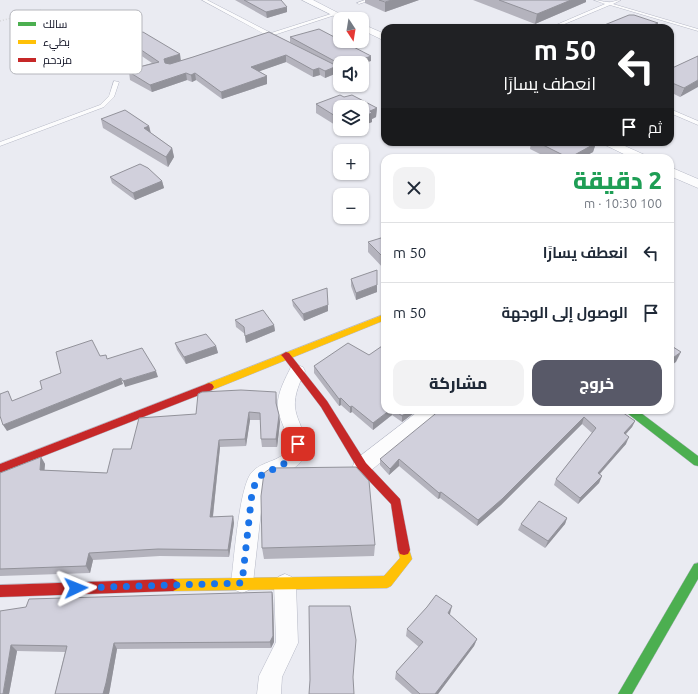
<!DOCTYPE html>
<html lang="ar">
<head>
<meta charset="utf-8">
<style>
	:root { --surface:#fff; --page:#f2f2f3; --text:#1f2937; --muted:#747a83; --line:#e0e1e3; --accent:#585968 }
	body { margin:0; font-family:Ubuntu,Cairo,sans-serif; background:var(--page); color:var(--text); direction:rtl; height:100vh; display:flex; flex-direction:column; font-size:15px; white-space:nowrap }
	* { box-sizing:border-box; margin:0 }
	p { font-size:13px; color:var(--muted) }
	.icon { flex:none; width:22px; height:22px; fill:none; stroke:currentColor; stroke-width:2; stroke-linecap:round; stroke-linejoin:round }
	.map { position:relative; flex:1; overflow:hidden; direction:ltr }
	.sheet { position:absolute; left:381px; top:154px; width:293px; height:260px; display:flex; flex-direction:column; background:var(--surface); border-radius:12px; box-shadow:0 1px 3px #0004; direction:rtl }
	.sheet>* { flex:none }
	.banner { position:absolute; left:381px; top:24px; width:293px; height:122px; border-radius:12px; box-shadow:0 1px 3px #0004; direction:rtl; background:#202124; color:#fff; overflow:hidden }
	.needle { width:26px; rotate:168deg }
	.tools { position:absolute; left:333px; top:12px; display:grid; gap:8px }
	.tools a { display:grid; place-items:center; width:36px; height:36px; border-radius:8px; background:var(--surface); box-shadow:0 1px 3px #0004; font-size:20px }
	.pin { position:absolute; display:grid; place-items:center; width:34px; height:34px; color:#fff; margin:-17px; border-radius:8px; box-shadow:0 2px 6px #0006 }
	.me { position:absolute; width:44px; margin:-22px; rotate:88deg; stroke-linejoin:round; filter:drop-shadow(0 0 3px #0008) }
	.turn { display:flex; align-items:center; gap:14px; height:84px; padding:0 12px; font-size:18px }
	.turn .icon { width:52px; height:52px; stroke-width:2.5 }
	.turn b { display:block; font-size:28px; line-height:34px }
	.then { display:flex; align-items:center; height:38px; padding:0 12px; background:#0003; gap:8px; font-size:15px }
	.round { display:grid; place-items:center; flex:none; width:42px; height:42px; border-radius:12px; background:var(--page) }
	.headline { display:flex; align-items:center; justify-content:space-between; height:68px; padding:0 12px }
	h1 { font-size:24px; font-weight:800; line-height:30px; color:#1e9e55 }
	.primary-button { display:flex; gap:8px; margin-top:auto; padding:8px 12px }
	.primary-button a { flex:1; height:46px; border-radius:12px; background:var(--accent); color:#fff; font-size:16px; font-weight:800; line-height:46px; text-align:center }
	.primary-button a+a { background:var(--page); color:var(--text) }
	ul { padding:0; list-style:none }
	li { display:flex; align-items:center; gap:12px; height:60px; padding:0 12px; border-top:1px solid var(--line) }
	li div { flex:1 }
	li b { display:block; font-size:15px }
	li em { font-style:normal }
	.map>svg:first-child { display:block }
</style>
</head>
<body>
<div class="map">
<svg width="698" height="694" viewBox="0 0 698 694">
	<rect width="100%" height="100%" fill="#eaebf2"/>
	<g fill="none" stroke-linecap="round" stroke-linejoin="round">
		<defs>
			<g id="lane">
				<path d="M202,0H207L271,33L334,13L338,14L274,35L276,37V38L270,37L264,38L262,37L266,35Z"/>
				<path d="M365,0H371L359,4L357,3Z"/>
				<path d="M594,0C599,0 603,2 608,2C612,3 616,0 621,0L613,4L698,29V31L610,5L555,28H549L605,4Z"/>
				<path d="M114,81L119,82L114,97L104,107L0,146V142L100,105L109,96Z"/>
				<path d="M670,109L698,121V125L670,113Z"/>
			</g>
			<g id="street">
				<path d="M302,0H313L350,19H340Z"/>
				<path d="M362,24L385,34V41L362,30Z"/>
				<path d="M601,142H616L645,155L647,158H632L603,144Z"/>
				<path d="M670,167L698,179V188L670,176Z"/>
				<path d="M297,365L303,367L305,371C300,382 294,394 295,407C297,426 314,441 302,460C293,474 274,473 264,485L253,583L249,590L242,593L235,590L231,583C234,561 239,486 252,472C262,461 279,462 288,450C290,436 281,424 278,410C276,397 283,383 289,371L291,367Z"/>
				<path d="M420,410H441L438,415L369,472L362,474L355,472L353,466L355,460Z"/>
				<path d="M285,574L292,577L296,584L298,643L282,677L281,694H257L259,676L276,642L274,584L278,577Z"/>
			</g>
			<g id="fast">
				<path d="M625,410H637L698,456V466L694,465L627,413Z"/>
				<path d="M698,563V579L632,694H618L694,564Z"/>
			</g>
			<g id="slow">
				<path d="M385,314V320L212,390H206L204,387L206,384Z"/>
				<path d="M404,545L408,546L412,559L391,586L387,588L173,591L169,589L167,585L169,581L173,579L384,576L400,558L398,550L400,546Z"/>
			</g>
			<g id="jam">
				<path d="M286,352L289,353L327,401L366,463L400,499L410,550L408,554L404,555L400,554L398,550L391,504L358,469L321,407L283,357L281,355Z"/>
				<path d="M209,383L212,384L214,387L212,390L0,473V464Z"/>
				<path d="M173,579L177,581L179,585L177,589L173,591L0,597V585Z"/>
			</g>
		</defs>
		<use href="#lane" stroke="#b6b9c6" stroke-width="1"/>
		<use href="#street" stroke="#b6b9c6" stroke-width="1"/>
		<use href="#fast" stroke="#b6b9c6" stroke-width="1"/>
		<use href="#slow" stroke="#b6b9c6" stroke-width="1"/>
		<use href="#jam" stroke="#b6b9c6" stroke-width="1"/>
		<path stroke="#d6d7d9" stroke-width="1.5" stroke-dasharray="1 2" stroke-linecap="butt" d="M0,21L41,10"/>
		<use href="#lane" fill="#fcfcfd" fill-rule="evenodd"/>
		<use href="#street" fill="#fcfcfd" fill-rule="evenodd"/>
		<use href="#fast" fill="#4caf50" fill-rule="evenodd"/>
		<use href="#slow" fill="#ffc107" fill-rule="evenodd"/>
		<use href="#jam" fill="#c62828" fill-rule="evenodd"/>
	</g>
	<g fill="#b4b3bd">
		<path d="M235,0H281L287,12L267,18Z"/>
		<path d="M365,0H419L385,12L365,3Z"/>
		<path d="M473,0H586V2L535,24Z"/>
		<path d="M269,32L315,55L290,42V37L371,61L340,63V68L337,67V73L325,78L320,75L313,77L286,62L259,71L267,76V84L222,99L196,80L192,82L187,80L152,92L130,80L129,72L136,70L135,68L152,63L124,44L122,37L181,61L193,57Z"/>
		<path d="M698,56L680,97L670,92V69Z"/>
		<path d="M344,97L377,108L376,117L372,119V122L362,126V107H340V128L316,113V104Z"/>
		<path d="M101,119L149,126L151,133L172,148L174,157L168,167L103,128Z"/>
		<path d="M341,129H354L346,132Z"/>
		<path d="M531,142H594L596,143L593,152L582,158H548L530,149Z"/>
		<path d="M110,177L162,181L164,188L135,200L112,183Z"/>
		<path d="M385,238V270L368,252V242Z"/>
		<path d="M351,279L377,292L356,300L351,286Z"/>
		<path d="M292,300L328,311L304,321L293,306Z"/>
		<path d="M235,320L274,325L275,331L246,343L245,334L236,327Z"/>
		<path d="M175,343L216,346L218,353L186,364L177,350Z"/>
		<path d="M314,366L385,410H418L402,422L392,415L373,430L352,412L350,413L341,405L339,406L314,373Z"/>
		<path d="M276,392L277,406L280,422L277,447H262L261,439V420H250L246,446L220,447L213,517L233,516L234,523L229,557L160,556L93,560L90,573L0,576V473L41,457L45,464L44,470L107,473L131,449L196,414Z"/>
		<path d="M619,410L635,421L632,427L626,434V444L600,474L602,476L599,483L578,504L554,485L556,479L592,433L582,424L501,505L477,526L440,498L438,499L399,466L389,475L380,465V459Z"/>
		<path d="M567,518L565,524L545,548L518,530L521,524Z"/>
		<path d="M375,545L374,556L264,559L262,548Z"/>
		<path d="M272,592L273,598L274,642L271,648L117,649L109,694H55L65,652L17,651L9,694L0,611Z"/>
		<path d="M450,614V615L477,639L474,646L438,694H412L395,679L396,672L419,647L406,636L407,629Z"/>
	</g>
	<g fill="#92929a">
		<path d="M392,0H419L385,12V2Z"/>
		<path d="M571,0H586V2L535,24L537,14Z"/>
		<path d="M287,7V12L267,18L266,12Z"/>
		<path d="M658,23L657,28H646Z"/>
		<path d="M180,54L181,61L166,66L165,63L164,59Z"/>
		<path d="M286,55V62L252,74L251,67Z"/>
		<path d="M371,56V61L362,64V63H353Z"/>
		<path d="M337,66V73L325,78V71Z"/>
		<path d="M319,68L320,75L313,77V70Z"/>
		<path d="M186,73L187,80L152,92L150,85Z"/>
		<path d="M195,73L196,80L192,82L191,75Z"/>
		<path d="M267,76V84L222,99L221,92Z"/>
		<path d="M698,80V87L680,97L684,88Z"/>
		<path d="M377,108L376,117L372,119V122L362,126V117L370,111Z"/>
		<path d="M149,126L151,135L144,128Z"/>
		<path d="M346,129H354L346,132Z"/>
		<path d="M596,143L593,152L582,158H569Z"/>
		<path d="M172,148L174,157L168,167L166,157Z"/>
		<path d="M162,181L164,188L135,200L133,193Z"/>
		<path d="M377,285V292L356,300V293Z"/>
		<path d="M328,305V311L304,321L303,314Z"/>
		<path d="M274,325L275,331L246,343L245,336Z"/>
		<path d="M216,346L218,353L186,364L184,357Z"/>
		<path d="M681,352L676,362L670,366V360Z"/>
		<path d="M156,371L158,377L125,387L123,381Z"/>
		<path d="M121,378L123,384L7,431L3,425Z"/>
		<path d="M341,398V405L339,406V399Z"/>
		<path d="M352,406V412L350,413V407Z"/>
		<path d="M390,410H392V415L373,430V423Z"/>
		<path d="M410,410H418L402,422V416Z"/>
		<path d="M249,412L250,420L246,446L245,439Z"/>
		<path d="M279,415L280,422L277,447L276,439Z"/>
		<path d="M584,417L582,424L501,505L477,526L478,520Z"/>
		<path d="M635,421L632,427L621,439L624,433Z"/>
		<path d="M629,437L626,444L595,479L598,473Z"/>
		<path d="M219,440L220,447L212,524L210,517Z"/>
		<path d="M41,457L45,464L44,477L40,470Z"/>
		<path d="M399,459V466L389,475L390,469Z"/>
		<path d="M602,476L599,483L578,504L580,498Z"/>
		<path d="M441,492L440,498L438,499L439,493Z"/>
		<path d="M233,516L234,523L229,557L228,550Z"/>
		<path d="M567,518L565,524L545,548L548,541Z"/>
		<path d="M89,553L93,560L90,573L86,566Z"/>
		<path d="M272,592L273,598L274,642L271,648L270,642Z"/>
		<path d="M452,606L450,614L446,621L448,613Z"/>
		<path d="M477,639L474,646L438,694H435Z"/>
		<path d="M114,643L117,649L110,689L109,694H103Z"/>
		<path d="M11,645L17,651L9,694H3Z"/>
	</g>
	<g fill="#d1d0dc" stroke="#92929a">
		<path d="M244,0H281L287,7L266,12Z"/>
		<path d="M379,0H392L385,2Z"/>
		<path d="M499,0H571L537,14Z"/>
		<path d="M629,15H634L658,23L646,28H597Z"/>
		<path d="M319,29L340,40V41H342L371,56L353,63H340V64L290,37Z"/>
		<path d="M143,32L180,54L164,59L165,63L170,64L193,57L269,32L337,66L325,71L319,68L313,70L286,55L251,67L267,76L221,92L195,73L191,75L186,73L150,85L129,72L138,69L135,68L159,62L122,37Z"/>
		<path d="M698,56V80L684,88L670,82V69Z"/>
		<path d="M340,95L344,97L352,95L377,108L370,111L372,113L362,117V107H340V119L316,104Z"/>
		<path d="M125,110L149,126L144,128L172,148L166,157L101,119Z"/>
		<path d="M537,142H594L596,143L569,158Z"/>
		<path d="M140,164L148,168L162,181L133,193L110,177Z"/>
		<path d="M384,237L385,238V259L368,242Z"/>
		<path d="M377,270V285L356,293L351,279Z"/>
		<path d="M327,288L328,305L303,314L292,300Z"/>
		<path d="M263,310L274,325L245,336L244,327L235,320Z"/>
		<path d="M206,334L216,346L184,357L175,343Z"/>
		<path d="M92,340L100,356L106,355L107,359L142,348L156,371L123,381L121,378L3,425L0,416V394L8,391L12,401L42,389L40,381L61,373L56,352Z"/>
		<path d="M348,343L369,355L385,344V410H390L373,423L352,406L350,407L341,398L339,399L314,366Z"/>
		<path d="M670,345L681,352L670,360Z"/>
		<path d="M241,390L276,392V403L279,415L276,439H261L260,413L249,412L245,439L219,440L210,517L233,516L228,550L158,549L89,553L86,566L0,569V473L41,457L40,470L107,473L113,449H131L139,418L196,414L198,394L202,392Z"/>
		<path d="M394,410H410L402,416Z"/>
		<path d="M440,410H619L635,421L624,433L629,437L598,473L602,476L580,498L556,479L596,428L584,417L502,499L478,520L441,492L439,493L399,459L390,469L380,459Z"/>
		<path d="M356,467L369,481L375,545L262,548L261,496L264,473L271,468Z"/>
		<path d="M539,501L567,518L548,541L521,524Z"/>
		<path d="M272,592L273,636L270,642L114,643L106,683L103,694H55L67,646L11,645L3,694H0V611L26,607L29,599Z"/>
		<path d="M436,595L452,606L448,613L477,639L435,694H420L396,672L423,642L407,629L427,607Z"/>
		<path d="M309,606H350L356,640L353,677L354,694H309L310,680Z"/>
	</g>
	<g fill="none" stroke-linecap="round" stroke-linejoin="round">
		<path stroke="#1a73e8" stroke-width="7" stroke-dasharray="0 12.6" d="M76,588L242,583L252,493L255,484L260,476L291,460L297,453L298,444"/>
	</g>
	<rect x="10" y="10" width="132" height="64" rx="6" fill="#fff" stroke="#b5b6bc" stroke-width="1"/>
	<rect x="18" y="22" width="18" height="4" fill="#4caf50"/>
	<rect x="18" y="40" width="18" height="4" fill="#ffc107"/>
	<rect x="18" y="58" width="18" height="4" fill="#c62828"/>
	<g font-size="11" fill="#090b1e">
		<text x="43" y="28">سالك</text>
		<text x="43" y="46">بطيء</text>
		<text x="43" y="64">مزدحم</text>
	</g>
</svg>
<div class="tools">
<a><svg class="needle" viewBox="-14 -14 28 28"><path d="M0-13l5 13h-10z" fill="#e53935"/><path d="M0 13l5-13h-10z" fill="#747a83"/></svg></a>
<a><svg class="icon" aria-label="sound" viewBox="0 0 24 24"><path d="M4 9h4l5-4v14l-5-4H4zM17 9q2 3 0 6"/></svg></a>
<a><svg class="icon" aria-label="layers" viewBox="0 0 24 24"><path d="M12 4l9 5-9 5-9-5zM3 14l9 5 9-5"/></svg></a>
<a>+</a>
<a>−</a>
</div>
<div class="pin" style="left:298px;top:444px;background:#d93025"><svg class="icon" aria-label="arrive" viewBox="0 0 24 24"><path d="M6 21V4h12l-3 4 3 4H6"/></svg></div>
<svg class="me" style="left:76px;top:588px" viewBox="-20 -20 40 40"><path d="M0-17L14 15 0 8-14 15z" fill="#1a73e8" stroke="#fff" stroke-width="4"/></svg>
<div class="banner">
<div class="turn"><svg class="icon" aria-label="left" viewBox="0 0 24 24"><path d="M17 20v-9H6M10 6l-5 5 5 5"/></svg><div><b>50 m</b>انعطف يسارًا</div></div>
<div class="then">ثم<svg class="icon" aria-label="arrive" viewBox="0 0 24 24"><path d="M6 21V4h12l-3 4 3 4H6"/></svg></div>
</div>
<section class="sheet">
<div class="headline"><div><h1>2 دقيقة</h1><p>100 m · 10:30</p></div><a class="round"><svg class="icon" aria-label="close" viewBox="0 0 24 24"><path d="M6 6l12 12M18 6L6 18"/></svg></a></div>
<ul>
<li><svg class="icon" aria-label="left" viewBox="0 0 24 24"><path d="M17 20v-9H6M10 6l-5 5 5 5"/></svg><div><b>انعطف يسارًا</b></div><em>50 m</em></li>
<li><svg class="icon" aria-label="arrive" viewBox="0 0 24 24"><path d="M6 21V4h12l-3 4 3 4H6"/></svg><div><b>الوصول إلى الوجهة</b></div><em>50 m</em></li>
</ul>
<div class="primary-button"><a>خروج</a><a>مشاركة</a></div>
</section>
</div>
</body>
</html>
